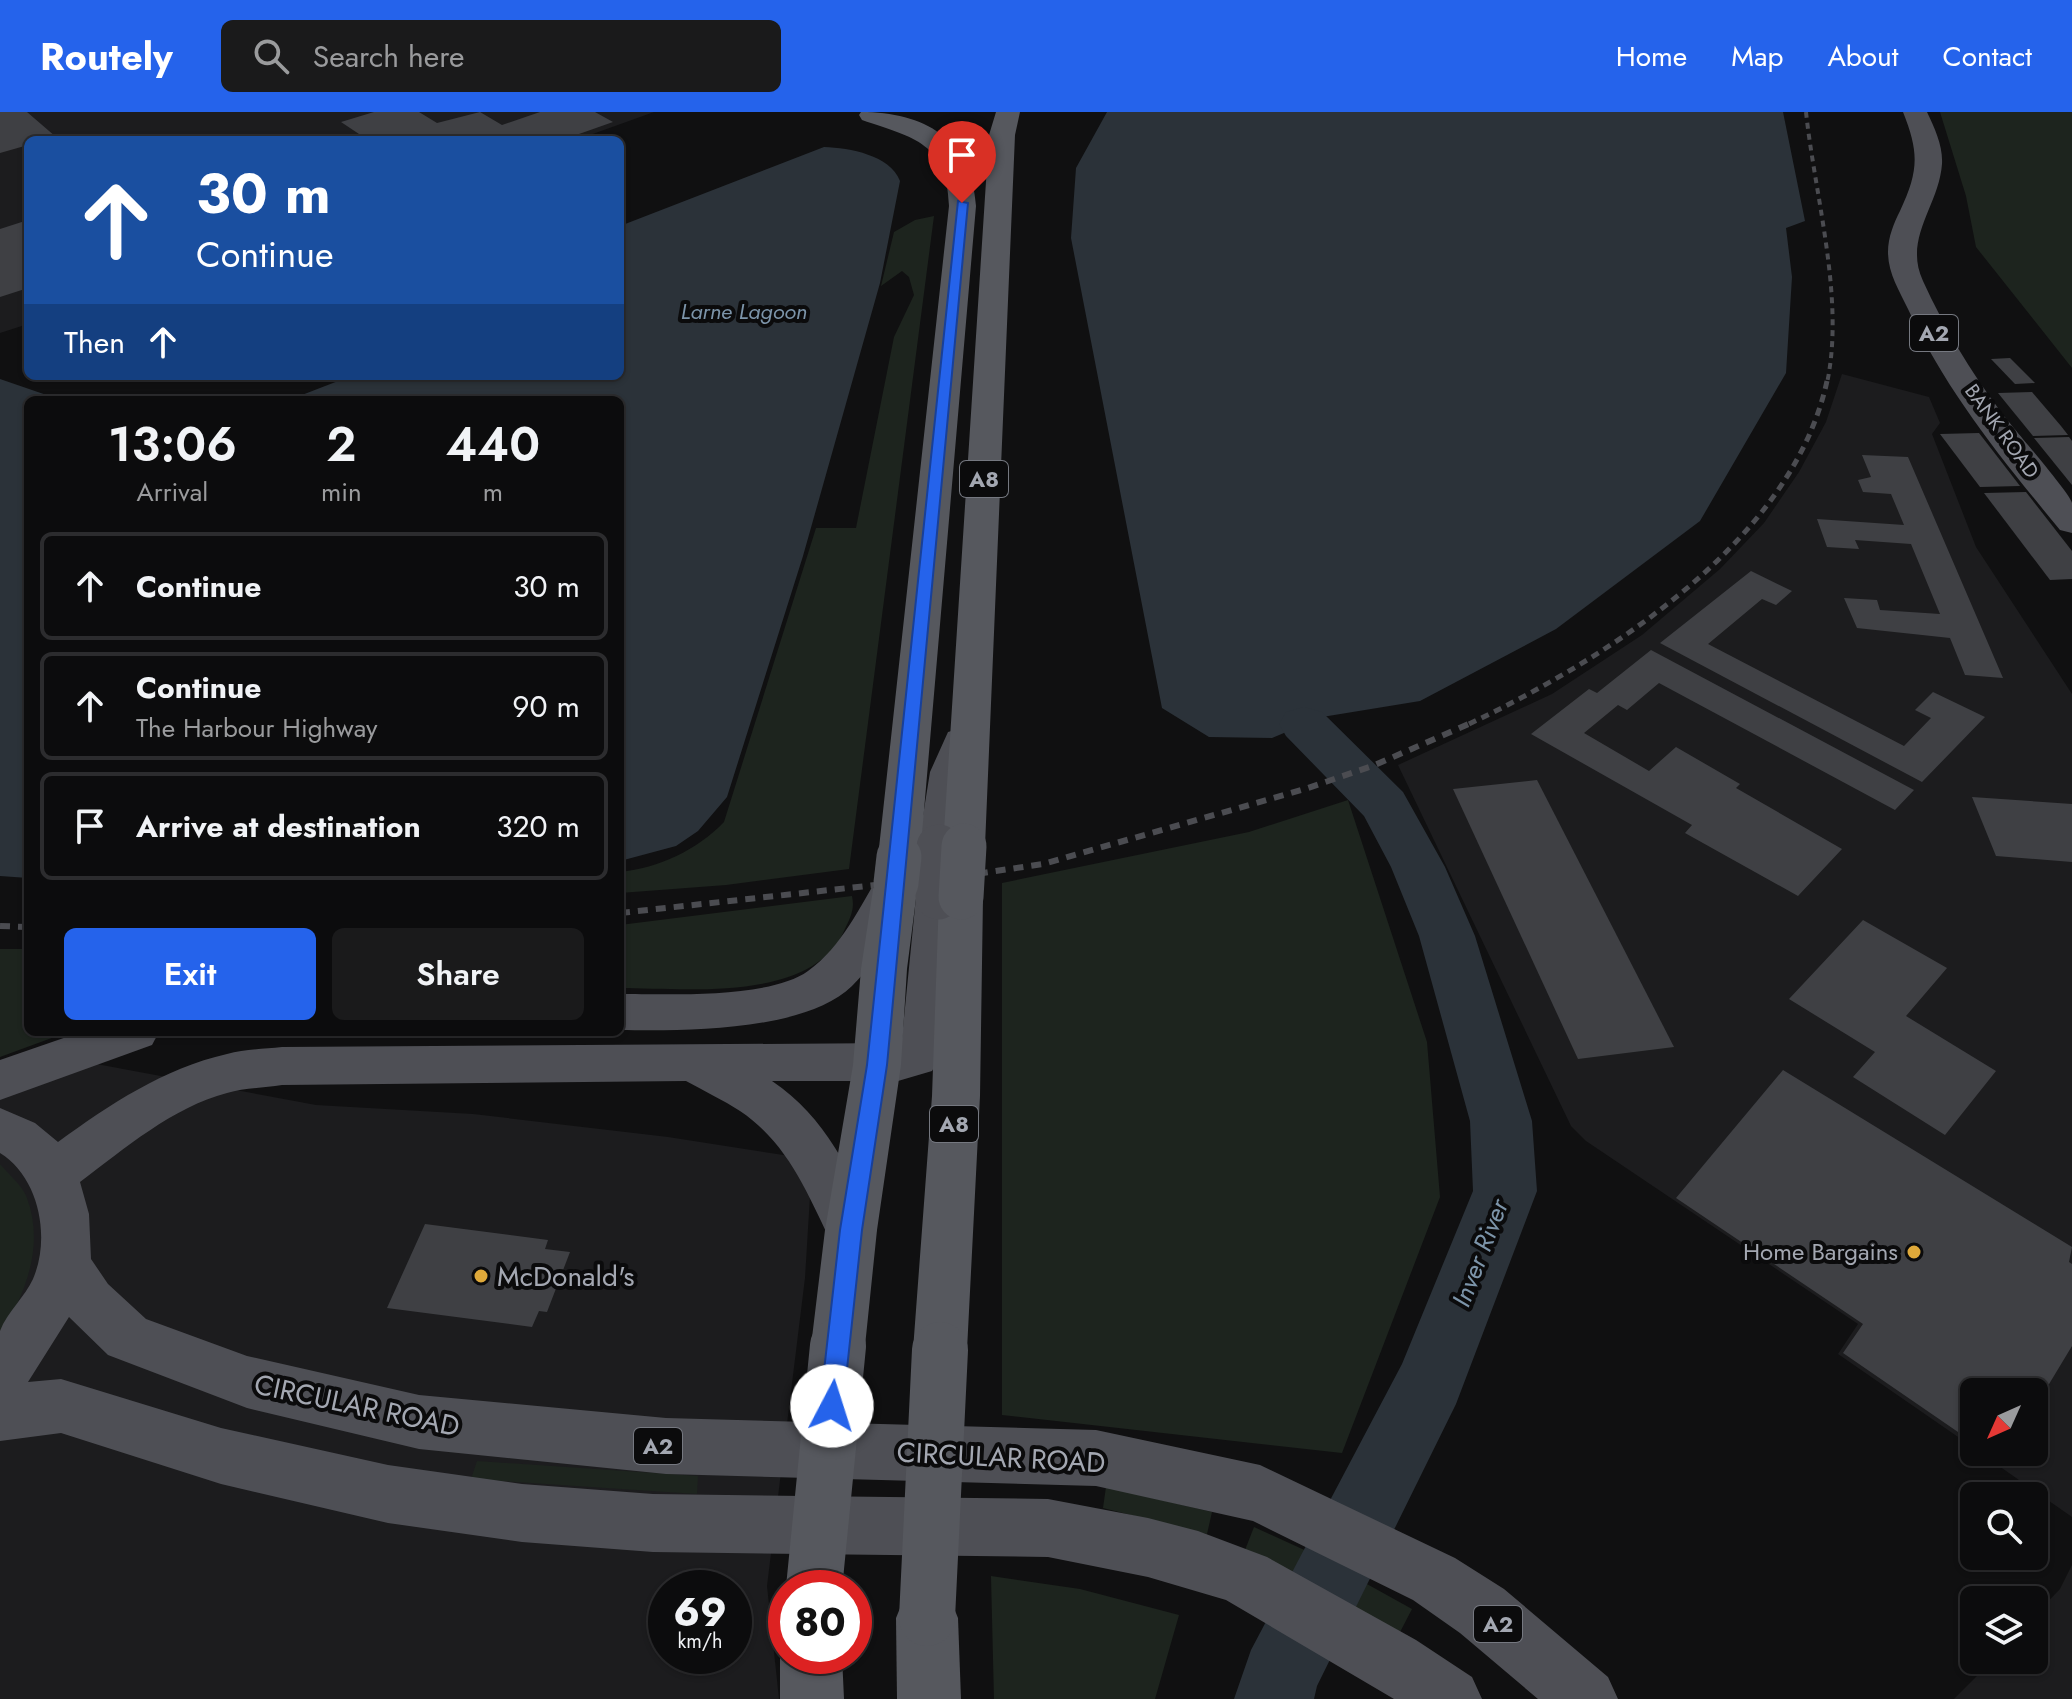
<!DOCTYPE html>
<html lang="en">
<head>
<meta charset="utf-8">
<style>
	:root { --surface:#0c0c0d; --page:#1a1a1b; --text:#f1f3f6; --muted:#9a9b9d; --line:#2c2c2e; --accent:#2563eb }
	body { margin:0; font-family:Jost,sans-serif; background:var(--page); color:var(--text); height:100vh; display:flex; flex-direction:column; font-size:30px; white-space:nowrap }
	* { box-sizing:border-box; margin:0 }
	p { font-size:26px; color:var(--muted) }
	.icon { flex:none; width:44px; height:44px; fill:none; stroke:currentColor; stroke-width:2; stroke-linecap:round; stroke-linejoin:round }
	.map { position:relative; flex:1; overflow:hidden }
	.side { position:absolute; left:24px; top:284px; width:600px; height:640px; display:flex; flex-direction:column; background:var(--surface); border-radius:12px; box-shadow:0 2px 6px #0004,0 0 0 2px var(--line) }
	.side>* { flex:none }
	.top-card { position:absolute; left:24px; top:24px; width:600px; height:244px; border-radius:12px; box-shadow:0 2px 6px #0004,0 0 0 2px var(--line); background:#1a4fa0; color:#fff; overflow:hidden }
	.needle { width:52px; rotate:225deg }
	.tools { position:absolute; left:1960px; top:1266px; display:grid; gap:16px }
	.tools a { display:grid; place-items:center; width:88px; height:88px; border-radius:12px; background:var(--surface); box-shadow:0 2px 6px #0004,0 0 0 2px var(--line); font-size:40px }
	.speed { position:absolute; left:648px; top:1458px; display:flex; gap:16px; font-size:40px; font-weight:700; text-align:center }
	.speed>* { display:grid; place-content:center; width:104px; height:104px; border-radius:50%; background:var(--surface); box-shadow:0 2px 6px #0004,0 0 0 2px var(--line); line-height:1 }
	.speed small { font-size:20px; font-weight:400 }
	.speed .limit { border:12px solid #d22; background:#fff; color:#111 }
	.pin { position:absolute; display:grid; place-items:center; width:68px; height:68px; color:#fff; margin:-82px -34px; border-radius:50% 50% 50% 0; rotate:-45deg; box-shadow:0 0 8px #0007 }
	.pin .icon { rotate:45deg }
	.me { position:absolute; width:88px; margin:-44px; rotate:5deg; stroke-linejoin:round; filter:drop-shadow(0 0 6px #0008) }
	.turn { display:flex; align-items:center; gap:28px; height:168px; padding:0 40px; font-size:36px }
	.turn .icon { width:104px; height:104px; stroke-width:2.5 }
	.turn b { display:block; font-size:56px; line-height:68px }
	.then { display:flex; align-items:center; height:76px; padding:0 40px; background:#0003; gap:16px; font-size:30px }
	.eta { display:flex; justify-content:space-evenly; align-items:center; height:136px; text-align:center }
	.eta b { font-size:48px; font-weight:600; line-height:56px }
	.primary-button { display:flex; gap:16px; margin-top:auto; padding:16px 40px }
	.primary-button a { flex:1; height:92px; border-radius:12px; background:var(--accent); color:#fff; font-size:32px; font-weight:600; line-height:92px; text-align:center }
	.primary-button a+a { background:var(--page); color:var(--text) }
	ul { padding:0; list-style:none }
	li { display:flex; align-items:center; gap:24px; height:108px; margin:0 16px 12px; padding:0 24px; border:4px solid var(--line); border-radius:12px }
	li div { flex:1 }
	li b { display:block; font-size:30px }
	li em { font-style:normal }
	header { display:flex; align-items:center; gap:48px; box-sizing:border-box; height:112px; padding:0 40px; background:var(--accent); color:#fff }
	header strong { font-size:38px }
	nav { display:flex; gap:44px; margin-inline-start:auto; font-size:28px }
	.search { width:560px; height:72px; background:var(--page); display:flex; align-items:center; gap:20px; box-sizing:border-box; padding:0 28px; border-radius:12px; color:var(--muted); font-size:30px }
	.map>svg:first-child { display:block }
</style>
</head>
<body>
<header>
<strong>Routely</strong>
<div class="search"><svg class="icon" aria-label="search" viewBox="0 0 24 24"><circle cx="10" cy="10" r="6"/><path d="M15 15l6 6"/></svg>Search here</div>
<nav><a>Home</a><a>Map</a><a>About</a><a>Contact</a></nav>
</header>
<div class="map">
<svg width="2072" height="1587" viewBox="0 0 2072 1587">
	<rect width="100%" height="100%" fill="#101011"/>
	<g fill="#1c1c1e" fill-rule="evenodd">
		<path d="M0,0H654L576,28H28V212L0,221Z"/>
		<path d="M1842,262L1929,285L1940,311L1932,322L1976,435L2072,582V1405L1979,1340H2034V1280H1974V1336L1838,1242L1858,1212L1586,1029L1571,1014L1398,653L1552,582L1642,523L1720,457L1764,411L1799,360L1826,310Z"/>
		<path d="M32,940L316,993L473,1002L668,1025L790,1044L810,1084L805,1166L767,1474L779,1587H0V950ZM666,1476H734V1544H666Z"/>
		<path d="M2072,1453V1587H1954L1993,1548H2034V1504L2060,1477Z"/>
	</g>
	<g fill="#1d241e">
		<path d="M1940,0H2072V256L1976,135L1966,84Z"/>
		<path d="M934,104L849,757L726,773L620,781V760C659,756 697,738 724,710L816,416H856L894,225L914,183L909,165L902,159L881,174L894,120L915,108Z"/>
		<path d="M1348,688L1427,930L1440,1085L1342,1341L1002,1303V771L1249,720Z"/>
		<path d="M852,784C855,798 850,806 844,819C812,891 684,876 620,876V813Z"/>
		<path d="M0,837H28V920H68L0,945Z"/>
		<path d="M0,1052C8,1062 23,1074 27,1086C45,1135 25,1182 0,1224Z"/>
		<path d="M477,1349L698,1364L697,1382L471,1367Z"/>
		<path d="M1106,1375L1212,1400L1207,1422L1103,1396Z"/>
		<path d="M1254,1415L1311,1441L1412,1497L1399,1522L1245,1438Z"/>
		<path d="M991,1464L1080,1477L1179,1503L1155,1587H994Z"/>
	</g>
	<g fill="#2b3239">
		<path d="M1107,0H1783L1805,109L1786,116L1792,165L1786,261L1700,409L1556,517L1420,589L1322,605L1272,626L1209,625L1162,596L1071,126L1076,56Z"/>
		<path d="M824,35C850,36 890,43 900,69L880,171L803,444L727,685L698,719L676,734L620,749V288H289L351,264H620V114Z"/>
		<path d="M0,267L61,288H28V766L0,764Z"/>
	</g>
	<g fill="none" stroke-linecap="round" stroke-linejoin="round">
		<path fill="#2b3239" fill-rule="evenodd" d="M1304,595L1322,600L1403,680L1445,755L1475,824L1532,1009L1537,1079L1456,1292L1317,1574L1314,1587H1234L1251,1538L1402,1252L1473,1079L1470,1009L1419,824L1391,755L1364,704L1286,624L1279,612L1286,600Z"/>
	</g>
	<g fill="#3f4044">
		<path d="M0,0H27L56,25L28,28V33L0,41Z"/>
		<path d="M374,0H419L437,11L480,0L502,13L540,0H595L613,10L562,28H368L341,10Z"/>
		<path d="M28,108V176L0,185V117Z"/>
		<path d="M2010,246L2035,271L2015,272L1991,247Z"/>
		<path d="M2032,280L2061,314L2068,323L2033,324L1998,281Z"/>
		<path d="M1979,321L1986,330L2020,374L1980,375L1940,322Z"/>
		<path d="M2069,325L2072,329V373L2034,326Z"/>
		<path d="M1862,343L1908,345L2003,566L1965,563L1950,526L1857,516L1844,486L1877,488L1880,498L1940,502L1911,432L1855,428L1859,437L1827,435L1817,407L1904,413L1891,382L1863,380L1858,368L1871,365Z"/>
		<path d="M2026,380L2072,439V467L2050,468L1984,381Z"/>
		<path d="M1751,459L1792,479L1776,493L1762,487L1708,532L1904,634L1931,606L1915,598L1933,580L1985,605L1922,670L1660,531Z"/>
		<path d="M1651,538L1914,678L1895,698L1659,571L1627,598L1618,593L1584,621L1649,659L1676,635L1740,672L1736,676L1842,737L1798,784L1685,721L1692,713L1531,622L1589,577L1597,581Z"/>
		<path d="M1537,668L1674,935L1578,947L1453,677Z"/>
		<path d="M1972,685L2072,692V750L1996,744Z"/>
		<path d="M1863,808L1947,856L1906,904L1996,959L1945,1023L1853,965L1875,940L1789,887Z"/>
		<path d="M1783,958L2072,1135L2069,1150L2072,1152V1234L2034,1297V1280H1974V1331L1843,1241L1863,1212L1676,1086Z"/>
		<path d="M425,1112L548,1128L545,1137L570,1140L547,1200L539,1199L532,1215L387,1196Z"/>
	</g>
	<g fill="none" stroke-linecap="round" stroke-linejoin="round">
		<g fill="#4e4f55" fill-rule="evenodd">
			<path d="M1903,0H1927C1935,17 1943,34 1942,52C1939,94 1903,126 1923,169C1944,215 1970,259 2001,300C2012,315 2070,381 2072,391C2072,400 2072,412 2072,421L2060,418C2003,349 1946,279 1908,197C1899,178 1888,161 1888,140C1888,125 1894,111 1900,99C1919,59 1919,40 1903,0Z"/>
			<path d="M962,616L976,620L982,630L970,660L960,735L954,746L939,750L924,746L918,735L930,660L948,620Z"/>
			<path d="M896,755L911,760L918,771C898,806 881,846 852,874C805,920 682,919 620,918V882C668,882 769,887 808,859C842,835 860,794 881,760Z"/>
			<path d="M938,769L953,774L960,785L949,930L932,959L898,969H772C826,1005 851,1061 877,1118L869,1134L851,1141L833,1134C808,1083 789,1032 740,999C723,988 704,979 686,969L282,973C264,976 244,976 227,981C173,995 124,1037 80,1070L89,1102L91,1147L108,1172L146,1207L247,1244L419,1283L666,1306L1096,1318L1260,1353L1455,1446L1504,1477L1608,1565L1618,1587H1538L1460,1521L1413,1488L1253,1409L1096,1374L666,1362L419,1337L247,1296L108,1243L69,1205L28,1270L61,1267L221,1316L388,1353L522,1372L653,1382L1048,1387L1148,1406L1198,1419L1267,1445L1416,1528L1472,1565L1482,1587H1394L1226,1488L1148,1465L1048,1445L653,1440L522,1430L388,1411L221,1372L61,1321L0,1329C0,1308 0,1233 0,1219C7,1200 25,1185 33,1167C51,1125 39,1065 0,1041V996L35,1011L58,1030C109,993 164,956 227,942C244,937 264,937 282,935L898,931L902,926L916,785L923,774Z"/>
			<path d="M81,920H159L152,933L0,988V948Z"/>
		</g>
		<g fill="#56585e" fill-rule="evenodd">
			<path d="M861,0C924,0 972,27 976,94L920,745L914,756L906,758L911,760L918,771L907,857L901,953L877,1118L865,1234L857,1252L838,1259L819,1252L811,1234L825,1118L853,953L861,857L874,771L881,760L888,757L884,756L878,745L949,94C947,31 915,26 862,8L859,3Z"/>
			<path d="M996,0H1020L1015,23L985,734L979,745L964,749L949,745L943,734L989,23Z"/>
			<path d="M961,769L976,774L983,785L980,984L967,1238L959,1256L940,1263L921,1256L913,1238L932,984L939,785L946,774Z"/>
			<path d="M927,1475L949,1484L958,1506L961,1587H897L896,1506L905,1484Z"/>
			<path d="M786,1529V1544H842L844,1587H780V1544Z"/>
		</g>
		<path stroke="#4b4c51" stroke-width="4" stroke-dasharray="6 5" stroke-linecap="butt" d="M1806,0C1815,85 1845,187 1827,271"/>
		<path stroke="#4b4c51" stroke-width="5" stroke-dasharray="8 6" stroke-linecap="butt" d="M1469,612C1608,546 1792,430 1827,269"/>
		<g stroke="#4b4c51" stroke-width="6" stroke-dasharray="10 8" stroke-linecap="butt">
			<path d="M620,801L976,762L1043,752L1305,677L1375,653L1473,610"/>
			<path d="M0,814L28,815"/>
		</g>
		<path stroke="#4e4f55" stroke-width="45" d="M938,785L939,735"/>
		<g stroke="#56585e" stroke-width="45">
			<path d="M896,771L899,745"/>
			<path d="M961,785L964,734"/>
		</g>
		<g stroke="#56585e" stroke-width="56">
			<path d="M814,1476L838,1234"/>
			<path d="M927,1506L940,1238"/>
		</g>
	</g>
	<path fill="#2563eb" stroke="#184099" stroke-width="2" d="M958,89L968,91L887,953L862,1118L843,1294L840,1302L832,1305L824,1302L820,1294L840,1118L867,953Z"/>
	<g fill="#dfa93a" stroke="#0b0b0c" stroke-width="3">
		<circle cx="1914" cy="1140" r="8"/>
		<circle cx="481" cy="1164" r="8"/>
	</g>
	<g text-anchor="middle" stroke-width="8" stroke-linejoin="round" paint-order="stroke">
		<g font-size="20" fill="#a3a7b1" stroke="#0b0b0c">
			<text transform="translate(2002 319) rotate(54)" y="7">BANK ROAD</text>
		</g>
		<g font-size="22" font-style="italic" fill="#7c94a9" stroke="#0b0b0c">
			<text x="744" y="207">Larne Lagoon</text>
		</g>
		<g fill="#0b0b0c" stroke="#757880" stroke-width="2">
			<rect x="1910" y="203" width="48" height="36" rx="6"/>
			<rect x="960" y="349" width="48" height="36" rx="6"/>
			<rect x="930" y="994" width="48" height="36" rx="6"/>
			<rect x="634" y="1316" width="48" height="36" rx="6"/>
			<rect x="1474" y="1494" width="48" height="36" rx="6"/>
		</g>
		<g font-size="22" font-weight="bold" fill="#a3a7b1">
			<text x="1934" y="229">A2</text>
			<text x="984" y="375">A8</text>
			<text x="954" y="1020">A8</text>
			<text x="658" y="1342">A2</text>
			<text x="1498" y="1520">A2</text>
		</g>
		<g font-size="24" fill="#a3a7b1" stroke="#0b0b0c" text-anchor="end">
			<text x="1898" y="1148">Home Bargains</text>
		</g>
		<g font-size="26" font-style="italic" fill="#7c94a9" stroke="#0b0b0c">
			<text transform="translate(1480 1141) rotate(-69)" y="9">Inver River</text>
		</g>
		<g font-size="28" fill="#a3a7b1" stroke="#0b0b0c" text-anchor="start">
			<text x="497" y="1174">McDonald's</text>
		</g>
		<g font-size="28" fill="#a3a7b1" stroke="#0b0b0c">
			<text transform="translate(357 1293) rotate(12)" y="10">CIRCULAR ROAD</text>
			<text transform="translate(1001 1345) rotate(3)" y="10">CIRCULAR ROAD</text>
		</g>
	</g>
</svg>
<div class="tools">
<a><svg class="needle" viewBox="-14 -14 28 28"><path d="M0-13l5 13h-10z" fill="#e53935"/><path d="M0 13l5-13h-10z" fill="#9a9b9d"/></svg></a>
<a><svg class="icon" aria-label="search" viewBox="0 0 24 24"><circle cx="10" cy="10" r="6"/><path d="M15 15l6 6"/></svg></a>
<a><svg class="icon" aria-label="layers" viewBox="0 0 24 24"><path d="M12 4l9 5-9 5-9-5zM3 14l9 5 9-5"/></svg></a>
</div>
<div class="speed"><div>69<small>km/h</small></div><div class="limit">80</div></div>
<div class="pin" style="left:962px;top:91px;background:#d93025"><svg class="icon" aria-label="arrive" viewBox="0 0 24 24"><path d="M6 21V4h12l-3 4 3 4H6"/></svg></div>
<svg class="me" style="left:832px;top:1294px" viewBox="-20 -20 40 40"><circle r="19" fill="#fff"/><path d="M0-13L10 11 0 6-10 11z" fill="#2563eb"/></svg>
<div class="top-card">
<div class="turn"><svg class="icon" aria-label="ahead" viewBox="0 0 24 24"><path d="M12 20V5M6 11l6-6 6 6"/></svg><div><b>30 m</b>Continue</div></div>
<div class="then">Then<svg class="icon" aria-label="ahead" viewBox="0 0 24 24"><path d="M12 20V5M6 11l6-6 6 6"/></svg></div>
</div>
<section class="side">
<div class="eta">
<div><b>13:06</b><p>Arrival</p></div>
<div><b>2</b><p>min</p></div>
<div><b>440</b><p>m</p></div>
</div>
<ul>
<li><svg class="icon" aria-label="ahead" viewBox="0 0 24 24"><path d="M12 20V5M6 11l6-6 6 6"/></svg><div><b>Continue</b></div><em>30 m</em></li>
<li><svg class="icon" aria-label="ahead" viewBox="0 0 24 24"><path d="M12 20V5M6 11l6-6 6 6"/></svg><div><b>Continue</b><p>The Harbour Highway</p></div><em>90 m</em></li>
<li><svg class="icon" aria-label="arrive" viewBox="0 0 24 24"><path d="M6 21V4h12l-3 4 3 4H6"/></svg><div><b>Arrive at destination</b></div><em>320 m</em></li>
</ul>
<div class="primary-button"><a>Exit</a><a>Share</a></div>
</section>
</div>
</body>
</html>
